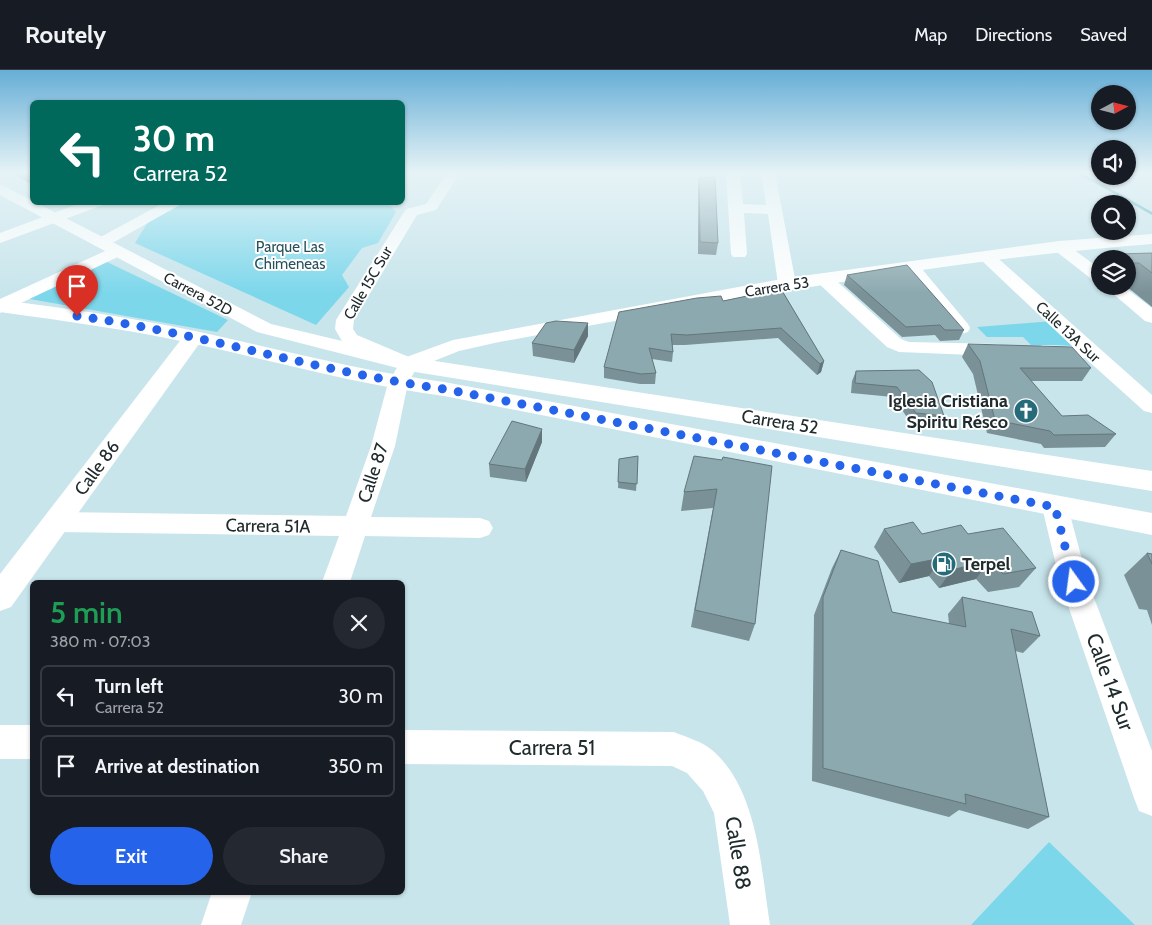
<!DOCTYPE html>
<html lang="en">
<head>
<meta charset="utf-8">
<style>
	:root { --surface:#171b24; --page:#242831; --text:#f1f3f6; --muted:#9ea1a6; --line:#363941; --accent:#2563eb }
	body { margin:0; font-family:Cabin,sans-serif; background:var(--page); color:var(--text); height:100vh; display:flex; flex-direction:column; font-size:19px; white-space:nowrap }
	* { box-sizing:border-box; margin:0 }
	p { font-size:16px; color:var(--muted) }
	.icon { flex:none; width:28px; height:28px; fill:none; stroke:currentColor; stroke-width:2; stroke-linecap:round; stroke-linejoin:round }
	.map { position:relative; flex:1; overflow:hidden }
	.side { position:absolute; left:30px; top:510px; width:375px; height:315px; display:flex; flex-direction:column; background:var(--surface); border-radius:8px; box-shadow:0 1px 4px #0004 }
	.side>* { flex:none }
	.top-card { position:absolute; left:30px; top:30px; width:375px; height:105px; border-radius:8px; box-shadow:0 1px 4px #0004; background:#00695c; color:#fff; overflow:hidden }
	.needle { width:32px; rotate:83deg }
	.buttons { position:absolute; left:1091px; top:15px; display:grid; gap:10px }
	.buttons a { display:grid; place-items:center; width:45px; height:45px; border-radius:50%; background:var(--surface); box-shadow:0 1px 4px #0004; font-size:25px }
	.pin { position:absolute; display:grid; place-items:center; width:42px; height:42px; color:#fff; margin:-51px -21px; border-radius:50% 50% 50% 0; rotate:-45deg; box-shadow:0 0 5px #0007 }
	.pin .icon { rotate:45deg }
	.me { position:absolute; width:55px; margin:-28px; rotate:346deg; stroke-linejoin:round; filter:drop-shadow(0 0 4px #0008) }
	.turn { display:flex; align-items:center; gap:18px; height:105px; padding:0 20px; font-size:22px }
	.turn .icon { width:65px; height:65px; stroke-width:2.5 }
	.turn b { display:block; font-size:35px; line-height:42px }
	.round { display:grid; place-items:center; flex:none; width:52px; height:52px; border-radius:26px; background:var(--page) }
	.head { display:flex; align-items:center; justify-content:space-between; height:85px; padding:0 20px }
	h1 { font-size:30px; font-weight:600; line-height:38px; color:#1e9e55 }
	.action { display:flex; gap:10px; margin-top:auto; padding:10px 20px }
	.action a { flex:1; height:58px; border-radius:30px; background:var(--accent); color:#fff; font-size:20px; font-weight:600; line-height:58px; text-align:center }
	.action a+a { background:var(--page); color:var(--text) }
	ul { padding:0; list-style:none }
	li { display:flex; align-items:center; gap:15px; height:62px; margin:0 10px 8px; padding:0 10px; border:2px solid var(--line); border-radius:8px }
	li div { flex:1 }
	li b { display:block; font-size:19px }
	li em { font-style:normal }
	header { display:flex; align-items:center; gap:30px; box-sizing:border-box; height:70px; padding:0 25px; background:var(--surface); border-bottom:1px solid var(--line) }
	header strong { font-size:24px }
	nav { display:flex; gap:28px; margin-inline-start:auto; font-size:18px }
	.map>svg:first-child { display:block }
</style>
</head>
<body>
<header>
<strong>Routely</strong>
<nav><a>Map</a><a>Directions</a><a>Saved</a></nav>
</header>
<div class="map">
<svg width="1152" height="855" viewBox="0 0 1152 855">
	<rect width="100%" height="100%" fill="#c8e5ec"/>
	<g fill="#7dd7eb">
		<path d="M384,132L390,135L396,142L378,173L362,178L342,205L349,217L316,255L135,173L151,147L183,133Z"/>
		<path d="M103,190L228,250L217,262L24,228Z"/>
		<path d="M1053,251L1083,278L1031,275L1023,267H987L977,257Z"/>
		<path d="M1049,772L1135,855H971Z"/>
	</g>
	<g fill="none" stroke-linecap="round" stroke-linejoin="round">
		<path fill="#43a6bb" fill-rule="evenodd" d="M1080,103L1095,110L1152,142V145L1093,112L1075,103Z"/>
		<g fill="#fff" fill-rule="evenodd">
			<path d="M447,103H460L436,140L417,145L354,250L353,259L357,265L416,290L419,294L408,313L395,376L371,447L480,448L489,451L493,458L489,465L480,468L365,466L350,512H322L339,466L57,462L48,459L44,452L48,445L57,442L346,446L371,376L388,313L398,296L343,273L335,259L336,250L406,139L426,134Z"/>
			<path d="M726,103H740L743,134L766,135L761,103H775L796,214L793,218L787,219L781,218L778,214L768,144L744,143L747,184L745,187H733L731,184Z"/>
			<path d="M83,132H105L103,135L0,173V163Z"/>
			<path d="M165,132H185L107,176H95L93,173L95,170Z"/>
			<path d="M1059,171L1065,173L1100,199V212L1094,211L1053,179L1051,176L1053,173Z"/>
			<path d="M986,181L992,183L1152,325V343L1144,341L1085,288L1036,285L1033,281L1036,277L1043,275L1072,276L980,189L978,186L980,183Z"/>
			<path d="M911,192L917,193L968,254L970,258L968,262L961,264L954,262L903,197L905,193Z"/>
			<path d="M824,204L830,205L901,269L909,272L998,274L1005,276L1008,280L1005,284L998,286L899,282L887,277L818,213L815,209L818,205Z"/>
			<path d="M1104,216H1123L1152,238V253L1145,251Z"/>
			<path d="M1055,428L1064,430L1068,437L1088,512L1152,681V746L1139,741L1134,728L1060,512L1042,437L1046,430Z"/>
			<rect x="0" y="655" width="32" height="34"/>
			<path d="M402,660L674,662C686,667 703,672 712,680C758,719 761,799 770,855H730L714,743L703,721L687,703L672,696L402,694Z"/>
			<path d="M212,822H252L241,855H201Z"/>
		</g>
		<g fill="#fff" fill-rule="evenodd">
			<path d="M1152,164V174C932,191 716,233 499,272L459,281L409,301L401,299L398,294L401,289L453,270L787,208L1059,171Z"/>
			<path d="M116,176L122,177L125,181L122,185L0,243V229Z"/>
			<path d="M193,261L200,263L204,267L11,537L0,541V504L186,263Z"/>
		</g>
		<g fill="#fff" fill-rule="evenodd">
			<path d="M0,114L271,254L409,287L1152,401V421L409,301L257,262L0,125Z"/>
			<path d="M0,230C65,238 130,247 195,261C278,279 360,301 444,312L1152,443V465L444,326C360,315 278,292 195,274C131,260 65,251 0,242Z"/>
		</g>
	</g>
	<g fill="#799197">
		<path d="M12,103H32L29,113Z"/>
		<path d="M699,108L718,173L716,185L698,184V118Z"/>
		<path d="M1152,183V237L1126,216H1128V189H1114L1118,184Z"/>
		<path d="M847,205L964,260L959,270L940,271L935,265L902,267L844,215Z"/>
		<path d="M781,219L824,291L821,302L817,305L778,268L685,275H672L673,282L672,292L652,289L656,303L655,314H640L604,308V297L723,231Z"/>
		<path d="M588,253V266L574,293L533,286L532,273Z"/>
		<path d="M968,274L1091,298L1082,311H1031L1062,346L1116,364L1105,377L1044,378L1041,374L987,363L973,304L962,287Z"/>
		<path d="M919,300L944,346L939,356L911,353L893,327L851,323L852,311L856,301Z"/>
		<path d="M542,359V372L526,412L490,407L489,394Z"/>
		<path d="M638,386L636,421L618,418L619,389Z"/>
		<path d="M722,390L755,554L749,571L691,557L713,438L681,441L684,422Z"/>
		<path d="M884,459L922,464H968L1036,498L1019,517L988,522L976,509L939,518L929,506L899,513L874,477Z"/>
		<path d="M841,480L892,542L949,554L948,544L962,527L1040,566L1023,583L1015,581L1049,747L1028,759L959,740L949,747L812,711L814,545L832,498Z"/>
		<path d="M1147,483L1152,484V555L1147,540L1139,539L1124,505Z"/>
	</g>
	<g fill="#63767b">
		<path d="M23,103H32V112L29,113Z"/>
		<path d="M588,253V266L574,293V280Z"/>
		<path d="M824,291L821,302L817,305L820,294Z"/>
		<path d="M542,359V372L526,412L525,399Z"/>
		<path d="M942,488L929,506L899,513L911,494Z"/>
		<path d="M990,490L976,509L939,518L952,500Z"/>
	</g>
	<g fill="#8da9b0" stroke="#63767b">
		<path d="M715,107L718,173L700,172L699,108Z"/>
		<path d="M1152,183V203L1139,193H1132L1128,190V189H1126L1118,184Z"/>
		<path d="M907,195L964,260H945L940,255L906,257L847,205Z"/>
		<path d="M781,219L824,291L820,294L781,258L687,265L671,264L673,282L649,278L656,303L641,304L604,297L619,242L697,228L721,226L723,231Z"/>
		<path d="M556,251L588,253L574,280L532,273L546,253Z"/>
		<path d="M968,274L1072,277L1091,298H1020L1062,346L1088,345L1116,364L1054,365L1050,361L995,350L980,291Z"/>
		<path d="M919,300L932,312L944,346L916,343L897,317L855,313L856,301Z"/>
		<path d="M512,351L542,359L525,399L489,394Z"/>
		<path d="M638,386L637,414L618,412L619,389Z"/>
		<path d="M694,386L722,390L723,387L772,396L755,554L695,540L717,419L684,422Z"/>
		<path d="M913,452L922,464L961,455L968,464L1003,458L1036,498L1003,504L990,490L952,500L942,488L911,494L884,459Z"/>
		<path d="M841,480L878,491L892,542L966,557L962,527L1032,542L1040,566L1011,559L1049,747L965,724L966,734L823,698V527Z"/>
		<path d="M1147,483L1152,484V494Z"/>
	</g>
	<linearGradient id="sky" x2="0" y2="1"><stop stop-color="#66aed6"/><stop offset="0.46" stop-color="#e6f3f6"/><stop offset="1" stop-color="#e6f3f6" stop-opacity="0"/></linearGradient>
	<rect width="1152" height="223" fill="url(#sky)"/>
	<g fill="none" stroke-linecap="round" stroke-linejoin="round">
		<path stroke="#2563eb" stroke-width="9" stroke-dasharray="0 16.2" d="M77,246C201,263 320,302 444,319L1055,437L1074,512"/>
	</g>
	<defs>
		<symbol id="church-disc" viewBox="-11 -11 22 22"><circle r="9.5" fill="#256b7a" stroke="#fff"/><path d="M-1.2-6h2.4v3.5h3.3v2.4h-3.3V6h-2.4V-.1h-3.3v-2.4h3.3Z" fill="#fff"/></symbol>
		<symbol id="fuel-disc" viewBox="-11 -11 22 22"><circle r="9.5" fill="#256b7a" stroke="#fff"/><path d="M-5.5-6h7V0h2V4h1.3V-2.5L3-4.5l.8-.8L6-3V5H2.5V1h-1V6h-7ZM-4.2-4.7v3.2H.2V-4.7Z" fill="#fff"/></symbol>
	</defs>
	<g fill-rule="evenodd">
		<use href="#church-disc" x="1012" y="327" width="28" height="28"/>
		<use href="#fuel-disc" x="930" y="480" width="28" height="28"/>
	</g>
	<g text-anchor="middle" stroke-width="4" stroke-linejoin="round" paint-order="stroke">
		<g font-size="15" fill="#27525c" stroke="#fff">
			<text x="290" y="182">Parque Las<tspan x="290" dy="17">Chimeneas</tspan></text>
		</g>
		<g font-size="15" fill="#202b2e" stroke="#fff">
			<text transform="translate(368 213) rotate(-60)" y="5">Calle 15C Sur</text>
			<text transform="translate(777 217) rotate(-9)" y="5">Carrera 53</text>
			<text transform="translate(198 224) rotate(28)" y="5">Carrera 52D</text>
			<text transform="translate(1068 262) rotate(43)" y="5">Calle 13A Sur</text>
		</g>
		<g font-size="18" font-weight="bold" fill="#202b2e" stroke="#fff" text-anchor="end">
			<text x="1008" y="337">Iglesia Cristiana<tspan x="1008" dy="21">Spiritu Résco</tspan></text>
			<text x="962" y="500" text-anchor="start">Terpel</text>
		</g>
		<g font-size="18" fill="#202b2e" stroke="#fff">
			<text transform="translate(780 352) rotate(9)" y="6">Carrera 52</text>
			<text transform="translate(97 398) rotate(-54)" y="6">Calle 86</text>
			<text transform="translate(373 403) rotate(-72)" y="6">Calle 87</text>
			<text transform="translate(268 456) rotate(1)" y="6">Carrera 51A</text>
		</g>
		<g font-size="21" fill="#202b2e" stroke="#fff">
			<text transform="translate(1110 612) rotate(70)" y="7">Calle 14 Sur</text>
			<text x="552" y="685">Carrera 51</text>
			<text transform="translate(738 783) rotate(81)" y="7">Calle 88</text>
		</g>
	</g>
</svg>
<div class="buttons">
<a><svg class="needle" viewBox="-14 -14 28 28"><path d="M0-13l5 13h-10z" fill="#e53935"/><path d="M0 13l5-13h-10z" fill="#9ea1a6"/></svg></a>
<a><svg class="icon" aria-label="sound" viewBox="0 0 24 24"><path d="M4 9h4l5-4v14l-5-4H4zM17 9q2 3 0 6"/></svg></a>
<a><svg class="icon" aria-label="search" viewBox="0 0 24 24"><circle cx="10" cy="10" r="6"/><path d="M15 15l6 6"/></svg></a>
<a><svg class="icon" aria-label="layers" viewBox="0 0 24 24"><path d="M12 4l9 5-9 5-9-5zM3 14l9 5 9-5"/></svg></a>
</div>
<div class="pin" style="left:77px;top:246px;background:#d93025"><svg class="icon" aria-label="arrive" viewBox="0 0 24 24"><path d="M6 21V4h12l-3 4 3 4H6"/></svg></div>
<svg class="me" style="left:1074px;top:512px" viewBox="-20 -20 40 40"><circle r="17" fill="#2563eb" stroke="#fff" stroke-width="3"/><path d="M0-11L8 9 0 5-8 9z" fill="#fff"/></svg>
<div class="top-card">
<div class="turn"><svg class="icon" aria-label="left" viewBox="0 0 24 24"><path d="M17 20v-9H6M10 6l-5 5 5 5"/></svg><div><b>30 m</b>Carrera 52</div></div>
</div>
<section class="side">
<div class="head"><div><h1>5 min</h1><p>380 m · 07:03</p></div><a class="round"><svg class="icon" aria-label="close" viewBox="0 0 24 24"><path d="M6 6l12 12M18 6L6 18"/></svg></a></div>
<ul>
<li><svg class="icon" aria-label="left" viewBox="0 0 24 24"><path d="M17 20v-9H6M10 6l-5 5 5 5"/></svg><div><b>Turn left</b><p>Carrera 52</p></div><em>30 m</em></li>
<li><svg class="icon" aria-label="arrive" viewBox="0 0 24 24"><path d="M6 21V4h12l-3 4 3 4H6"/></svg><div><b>Arrive at destination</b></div><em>350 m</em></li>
</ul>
<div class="action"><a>Exit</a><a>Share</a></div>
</section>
</div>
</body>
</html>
